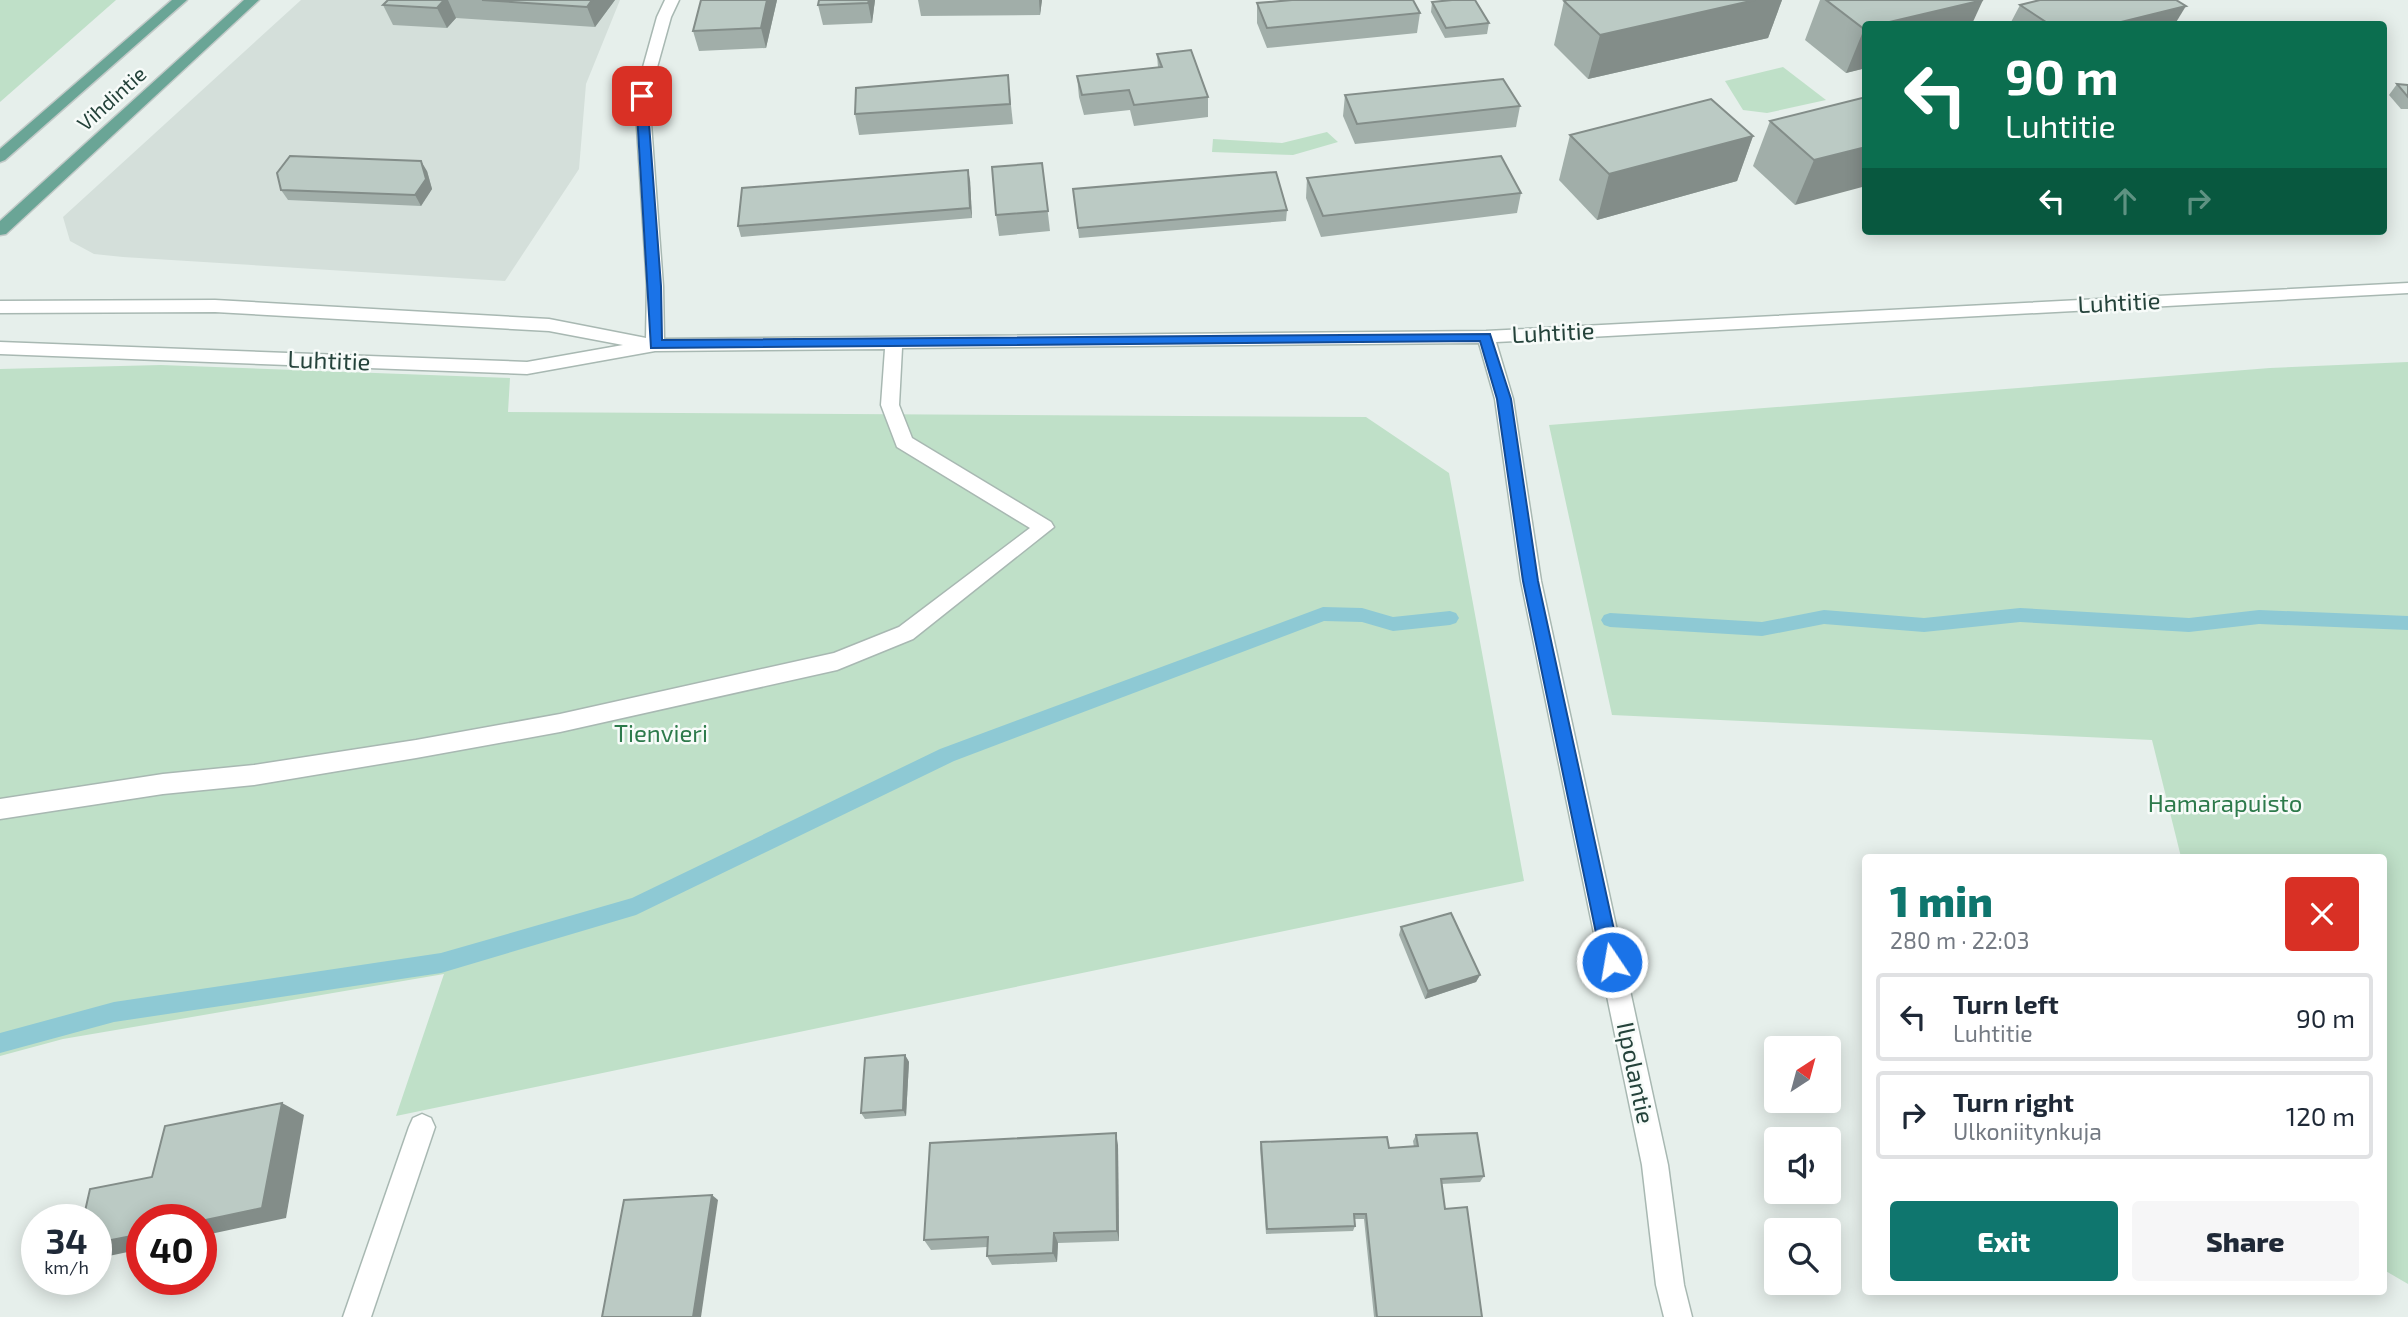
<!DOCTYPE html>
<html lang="en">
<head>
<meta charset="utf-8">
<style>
	:root { --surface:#fff; --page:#f6f6f7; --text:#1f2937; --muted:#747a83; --line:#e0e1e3; --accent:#0f766e }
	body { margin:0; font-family:"Exo 2",sans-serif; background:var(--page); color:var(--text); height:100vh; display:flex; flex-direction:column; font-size:26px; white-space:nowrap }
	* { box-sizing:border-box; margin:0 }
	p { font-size:23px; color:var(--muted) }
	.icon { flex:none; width:38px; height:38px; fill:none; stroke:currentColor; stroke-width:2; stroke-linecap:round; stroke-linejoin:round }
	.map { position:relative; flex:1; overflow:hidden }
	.drawer { position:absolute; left:1862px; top:854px; width:525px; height:441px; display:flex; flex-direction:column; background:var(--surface); border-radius:7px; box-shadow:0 4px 18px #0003 }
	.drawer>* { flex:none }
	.hud { position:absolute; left:1862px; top:21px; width:525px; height:214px; border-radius:7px; box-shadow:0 4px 18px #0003; background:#0b6e4f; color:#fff; overflow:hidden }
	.needle { width:46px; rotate:36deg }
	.controls { position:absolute; left:1764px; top:1036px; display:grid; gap:14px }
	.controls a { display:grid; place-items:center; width:77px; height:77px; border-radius:7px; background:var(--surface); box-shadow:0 4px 18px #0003; font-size:35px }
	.speed { position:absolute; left:21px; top:1204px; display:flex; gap:14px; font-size:35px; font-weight:700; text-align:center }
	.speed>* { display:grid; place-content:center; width:91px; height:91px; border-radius:50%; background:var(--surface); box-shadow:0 4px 18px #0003; line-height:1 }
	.speed small { font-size:18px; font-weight:400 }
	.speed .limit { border:10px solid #d22; background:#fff; color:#111 }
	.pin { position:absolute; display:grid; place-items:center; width:60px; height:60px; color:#fff; margin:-30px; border-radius:14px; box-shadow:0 4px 10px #0006 }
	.me { position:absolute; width:77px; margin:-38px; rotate:348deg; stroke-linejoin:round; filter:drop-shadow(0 0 5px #0008) }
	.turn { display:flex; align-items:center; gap:24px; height:147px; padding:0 28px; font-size:32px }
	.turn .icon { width:91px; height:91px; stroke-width:2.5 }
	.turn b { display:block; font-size:49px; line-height:60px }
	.lanes { display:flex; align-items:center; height:66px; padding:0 28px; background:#0003; justify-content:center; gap:35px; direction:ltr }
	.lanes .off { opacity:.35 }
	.round { display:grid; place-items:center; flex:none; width:74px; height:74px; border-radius:7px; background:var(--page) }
	.summary { display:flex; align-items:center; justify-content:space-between; height:119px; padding:0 28px }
	h1 { font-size:42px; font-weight:800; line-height:52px; color:var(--accent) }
	.cta { display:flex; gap:14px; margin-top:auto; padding:14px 28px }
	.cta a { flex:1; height:80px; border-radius:7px; background:var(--accent); color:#fff; font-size:28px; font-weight:800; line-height:80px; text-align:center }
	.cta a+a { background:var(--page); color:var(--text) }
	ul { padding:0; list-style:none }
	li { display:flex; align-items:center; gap:21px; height:88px; margin:0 14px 10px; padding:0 14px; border:4px solid var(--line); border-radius:7px }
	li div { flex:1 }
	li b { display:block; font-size:26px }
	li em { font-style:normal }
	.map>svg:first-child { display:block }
</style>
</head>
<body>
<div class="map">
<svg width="2408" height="1317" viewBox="0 0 2408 1317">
	<rect width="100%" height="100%" fill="#e6efeb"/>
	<path fill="#d4dfda" d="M301,0H620L586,84L579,169L505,281L123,257L94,254L70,241L63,217Z"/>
	<g fill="#bfe0c8">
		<path d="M0,0H116L0,102Z"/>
		<path d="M1783,67L1826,100L1767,113L1743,110L1725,81Z"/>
		<path d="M1327,132L1338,142L1293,155L1212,152L1213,139L1282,143Z"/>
		<path d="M2408,362V1284L2384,1270V858L2181,857L2152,740L1612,715L1549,425L2270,368Z"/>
		<path d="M161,365L510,378L508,412L1366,417L1449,473L1524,881L396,1116L444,974L63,1039L0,1056V369Z"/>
	</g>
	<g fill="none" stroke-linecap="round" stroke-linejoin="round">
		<g fill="#8ec9d4" fill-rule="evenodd">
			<path d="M1323,607L1362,608L1393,617L1450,611L1456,613L1459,618L1456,623L1450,625L1393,631L1362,622L1324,621L954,761L636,915L441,973L114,1022L0,1053V1033L114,1002L441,953L632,898L940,749Z"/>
			<path d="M2020,608L2189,618L2259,610L2408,616V630L2259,624L2189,632L2020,622L1924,632L1824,624L1762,636L1610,627L1604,625L1601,620L1604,615L1610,613L1762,622L1824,610L1924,618Z"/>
		</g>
		<defs>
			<g id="minor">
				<path d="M665,0H679L671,17L649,96L663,286L664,339L1486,331L2408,283V293L1496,342L1513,399L1541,581L1668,1165L1684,1285L1692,1317H1664L1656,1285L1642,1165L1521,581L1495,399L1479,343L902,348L899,405L912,438L1051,522L1054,527L913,639L837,670L560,732L416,758L254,785L163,794L0,819V799L163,774L254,765L416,740L560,714L834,653L899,627L1030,528L897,447L881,405L885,349L655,351L527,374L0,354V342L527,362L623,345L549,331L215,312L0,313V301L215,300L549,319L646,338L647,286L635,96L657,17Z"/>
				<path d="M422,1114L431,1118L435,1127L371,1317H343L409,1127L413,1118Z"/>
			</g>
			<g id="major">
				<path d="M172,0H187L5,160L0,162V149Z"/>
				<path d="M244,0H259L6,234L0,235V221Z"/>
			</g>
		</defs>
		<use href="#minor" stroke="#a8b8b2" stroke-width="3"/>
		<use href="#major" stroke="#c2cac8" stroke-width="3"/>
		<use href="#minor" fill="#fff" fill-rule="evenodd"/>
		<use href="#major" fill="#6aa596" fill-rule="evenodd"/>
	</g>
	<g fill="#a1aea9">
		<path d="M388,0H615L595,27L456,18L447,28L393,25L383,5Z"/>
		<path d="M701,0H777L766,48L699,51L693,31Z"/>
		<path d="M819,0H875L872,23L823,25L818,5Z"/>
		<path d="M918,0H1042L1040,15L921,16Z"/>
		<path d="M1567,0H1782L1768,38L1588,79L1554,45L1564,1Z"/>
		<path d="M1820,0H1983L1866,68L1846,73L1805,40Z"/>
		<path d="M1432,2L1489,23L1487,34L1445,38L1431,12Z"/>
		<path d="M1257,3L1420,13L1417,33L1267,48L1257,23Z"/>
		<path d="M2020,5L2175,24H2010Z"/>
		<path d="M1157,54L1208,97V117L1134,126L1130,110L1084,115L1079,97L1077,76L1158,68Z"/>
		<path d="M2397,84L2408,85V109H2401L2389,95Z"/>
		<path d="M1345,95L1520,106L1516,127L1355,144L1343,116Z"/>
		<path d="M1010,96L1013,124L859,135L855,114Z"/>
		<path d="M1866,97L1795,205L1753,166L1770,121Z"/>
		<path d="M1570,135L1753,136L1737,181L1597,220L1559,180Z"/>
		<path d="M1042,163L1050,231L999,236L996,215Z"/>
		<path d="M427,171L432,189L421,206L288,200L281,190Z"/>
		<path d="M1307,178L1521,193L1517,213L1321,237L1306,198Z"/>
		<path d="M970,180L972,218L741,237L738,226Z"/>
		<path d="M1073,189L1287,210L1286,221L1079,238Z"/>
		<path d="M1401,927L1480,975L1476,982L1425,999L1399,935Z"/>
		<path d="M905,1055L909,1062L906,1116L865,1119L861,1113Z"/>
		<path d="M1416,1135L1484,1176L1480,1182L1441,1184L1445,1209L1482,1317H1374L1364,1219H1355V1226L1353,1231L1266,1234L1260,1148L1261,1142L1389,1148L1414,1147L1413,1141Z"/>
		<path d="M1118,1145L1119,1241L1058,1243L1057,1262L992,1265L987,1256V1247L931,1250L924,1240Z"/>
	</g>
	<g fill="#838d89">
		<path d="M444,0H448L456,18L447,28L437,8Z"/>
		<path d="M592,0H615L595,27L587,7Z"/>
		<path d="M767,0H777L766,48L761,28Z"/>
		<path d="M869,0H875L872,23L868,3Z"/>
		<path d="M1039,0H1042L1040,15Z"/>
		<path d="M1755,0H1782L1768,38L1588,79L1600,35Z"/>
		<path d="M1983,0L1972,24H1881Z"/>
		<path d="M2186,6L2175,24H2113Z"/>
		<path d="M1866,28V68L1846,73L1864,29Z"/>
		<path d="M1753,136L1737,181L1597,220L1609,174Z"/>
		<path d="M1866,147V186L1795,205L1814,160Z"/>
		<path d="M421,161L427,171L432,189L421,206L415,195Z"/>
		<path d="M968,170L970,180L972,218L970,208Z"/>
		<path d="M1480,975L1476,982L1425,999L1428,991Z"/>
		<path d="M905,1055L909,1062L906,1116L903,1110Z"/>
		<path d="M282,1103L304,1115L286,1218L201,1236V1221Z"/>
		<path d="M1116,1133L1118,1145L1119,1241L1117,1231Z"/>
		<path d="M712,1195L718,1200L701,1317H693Z"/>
		<path d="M1054,1233L1058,1243L1057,1262L1053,1253Z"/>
		<path d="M142,1234V1249L104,1257L96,1254V1243Z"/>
	</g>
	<g fill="#bbcac4" stroke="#838d89" stroke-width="2">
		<path d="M388,0H444L437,8L383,5Z"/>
		<path d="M482,0H592L587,7Z"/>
		<path d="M701,0H767L761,28L693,31Z"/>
		<path d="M819,0H869L868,3L818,5Z"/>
		<path d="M1292,0H1413L1420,13L1267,28L1257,3Z"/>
		<path d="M1452,0H1475L1489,23L1446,28L1432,2Z"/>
		<path d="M1567,0H1755L1600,35L1564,1Z"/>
		<path d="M1826,0H1983L1881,24H1866V28L1864,29Z"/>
		<path d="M2040,0H2176L2186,6L2113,24H2049L2020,5Z"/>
		<path d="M1191,50L1208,97L1134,105L1129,90L1082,95L1077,76L1162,67L1157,54Z"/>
		<path d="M1008,75L1010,104L855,114L856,88Z"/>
		<path d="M1503,79L1520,106L1357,124L1345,95Z"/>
		<path d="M2397,84L2408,85V97Z"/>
		<path d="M1866,97V147L1814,160L1770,121Z"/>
		<path d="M1711,99L1753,136L1609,174L1570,135Z"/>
		<path d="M290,156L421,161L426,179L415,195L281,190L277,173Z"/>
		<path d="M1501,156L1521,193L1323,216L1307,178Z"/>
		<path d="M1042,163L1048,211L996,215L992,167Z"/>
		<path d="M968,170L970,208L738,226L742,188Z"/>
		<path d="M1276,172L1287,210L1078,228L1073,189Z"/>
		<path d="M1451,913L1480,975L1428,991L1401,927Z"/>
		<path d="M905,1055L903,1110L861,1113L865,1058Z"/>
		<path d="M282,1103L262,1208L201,1221V1220H142V1234L96,1243V1220H83L90,1189L152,1177L165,1126Z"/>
		<path d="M1116,1133L1117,1231L1054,1233L1053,1253L987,1256L988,1237L924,1240L930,1143Z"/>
		<path d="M1477,1133L1484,1176L1441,1179L1445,1209L1467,1207L1482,1317H1377L1366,1214H1354L1355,1226L1267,1229L1261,1142L1387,1137L1389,1148L1418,1146L1416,1135Z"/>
		<path d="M712,1195L693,1317H602L624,1200Z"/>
	</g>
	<path fill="#1a73e8" stroke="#114b97" stroke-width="2" d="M642,93L647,96L661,286L662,340L1490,334L1511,399L1538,581L1621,962L1618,968L1612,971L1605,968L1602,962L1523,581L1497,399L1480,341L651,348L636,96Z"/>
	<g text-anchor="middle" stroke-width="5" stroke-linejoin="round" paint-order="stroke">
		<g font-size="21" fill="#24423a" stroke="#f7fbf9">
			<text transform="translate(112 99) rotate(-42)" y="7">Vihdintie</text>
		</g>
		<g font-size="24" fill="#24423a" stroke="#f7fbf9">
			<text transform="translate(2119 303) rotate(-3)" y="8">Luhtitie</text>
			<text transform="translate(1553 333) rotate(-3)" y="8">Luhtitie</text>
			<text transform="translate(329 361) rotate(2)" y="8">Luhtitie</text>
			<text transform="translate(1635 1073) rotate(78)" y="8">Ilpolantie</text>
		</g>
		<g font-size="24" fill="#2d7a4b" stroke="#f7fbf9">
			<text x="661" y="742">Tienvieri</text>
			<text x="2225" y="812">Hamarapuisto</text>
		</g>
	</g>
</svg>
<div class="controls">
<a><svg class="needle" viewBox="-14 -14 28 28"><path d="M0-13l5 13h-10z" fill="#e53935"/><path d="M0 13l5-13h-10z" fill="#747a83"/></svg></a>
<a><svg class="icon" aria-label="sound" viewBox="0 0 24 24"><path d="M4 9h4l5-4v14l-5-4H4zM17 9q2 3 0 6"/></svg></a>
<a><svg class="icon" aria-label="search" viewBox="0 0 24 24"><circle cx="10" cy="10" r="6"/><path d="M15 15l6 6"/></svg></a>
</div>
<div class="speed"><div>34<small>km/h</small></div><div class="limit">40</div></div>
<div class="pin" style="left:642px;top:96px;background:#d93025"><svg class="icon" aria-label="arrive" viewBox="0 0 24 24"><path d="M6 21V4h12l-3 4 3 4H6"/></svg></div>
<svg class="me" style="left:1612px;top:962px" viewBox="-20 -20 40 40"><circle r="17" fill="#1a73e8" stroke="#fff" stroke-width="3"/><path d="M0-11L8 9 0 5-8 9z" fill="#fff"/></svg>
<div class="hud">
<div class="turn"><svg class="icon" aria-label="left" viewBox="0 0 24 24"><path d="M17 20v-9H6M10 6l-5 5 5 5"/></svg><div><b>90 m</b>Luhtitie</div></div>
<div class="lanes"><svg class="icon" aria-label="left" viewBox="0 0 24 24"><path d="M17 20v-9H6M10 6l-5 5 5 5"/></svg><svg class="icon off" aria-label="ahead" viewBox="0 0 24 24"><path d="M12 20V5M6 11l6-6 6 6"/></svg><svg class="icon off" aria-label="right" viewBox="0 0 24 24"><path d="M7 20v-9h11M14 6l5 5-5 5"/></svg></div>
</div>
<section class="drawer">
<div class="summary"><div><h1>1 min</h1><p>280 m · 22:03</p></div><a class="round" style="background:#d93025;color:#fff"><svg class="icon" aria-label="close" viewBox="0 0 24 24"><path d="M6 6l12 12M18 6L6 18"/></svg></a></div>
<ul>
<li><svg class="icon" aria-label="left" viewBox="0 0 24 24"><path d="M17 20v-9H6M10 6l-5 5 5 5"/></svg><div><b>Turn left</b><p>Luhtitie</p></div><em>90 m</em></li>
<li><svg class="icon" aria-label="right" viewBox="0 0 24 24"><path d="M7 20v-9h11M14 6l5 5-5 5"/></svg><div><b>Turn right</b><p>Ulkoniitynkuja</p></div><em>120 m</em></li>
</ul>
<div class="cta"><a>Exit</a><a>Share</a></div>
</section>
</div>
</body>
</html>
